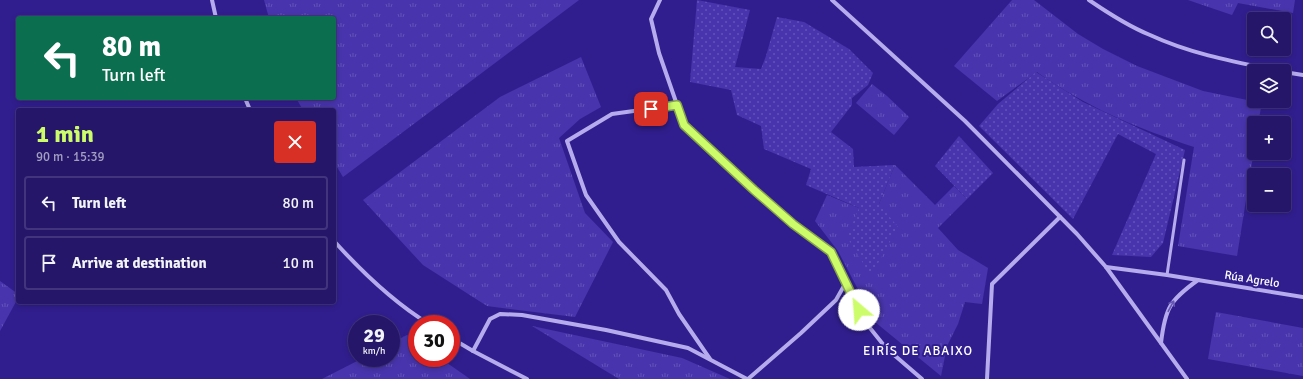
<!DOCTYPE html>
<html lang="en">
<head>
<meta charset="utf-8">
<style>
	:root { --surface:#25166a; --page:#312372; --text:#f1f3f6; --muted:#a39fc1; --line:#42357e; --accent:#cdfc6b }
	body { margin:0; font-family:Signika,sans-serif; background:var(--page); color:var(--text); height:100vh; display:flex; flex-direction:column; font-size:15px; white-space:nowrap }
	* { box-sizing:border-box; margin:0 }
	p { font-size:13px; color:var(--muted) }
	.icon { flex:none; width:22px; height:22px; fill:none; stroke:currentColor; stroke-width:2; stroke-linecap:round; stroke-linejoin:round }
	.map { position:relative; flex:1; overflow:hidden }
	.sheet { position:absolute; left:16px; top:108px; width:320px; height:196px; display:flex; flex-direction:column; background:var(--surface); border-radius:4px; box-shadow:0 2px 6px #0003,0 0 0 1px var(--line) }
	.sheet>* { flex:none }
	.guide { position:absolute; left:16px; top:16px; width:320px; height:84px; border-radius:4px; box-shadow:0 2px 6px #0003,0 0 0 1px var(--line); background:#0b6e4f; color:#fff; overflow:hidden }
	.controls { position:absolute; left:1247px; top:12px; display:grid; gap:8px }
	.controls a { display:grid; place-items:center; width:44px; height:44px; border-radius:4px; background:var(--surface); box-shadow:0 2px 6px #0003,0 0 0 1px var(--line); font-size:20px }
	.speed { position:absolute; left:348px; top:315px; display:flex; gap:8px; font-size:20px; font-weight:700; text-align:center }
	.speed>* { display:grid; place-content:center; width:52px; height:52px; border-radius:50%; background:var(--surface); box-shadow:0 2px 6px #0003,0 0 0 1px var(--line); line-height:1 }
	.speed small { font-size:10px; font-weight:400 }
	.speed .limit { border:6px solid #d22; background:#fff; color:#111 }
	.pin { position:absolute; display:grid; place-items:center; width:34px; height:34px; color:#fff; margin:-17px; border-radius:8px; box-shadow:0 2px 6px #0006 }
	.me { position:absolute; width:44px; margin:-22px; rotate:333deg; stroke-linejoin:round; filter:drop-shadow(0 0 3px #0008) }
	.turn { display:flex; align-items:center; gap:14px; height:84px; padding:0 20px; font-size:18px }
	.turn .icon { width:52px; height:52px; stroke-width:2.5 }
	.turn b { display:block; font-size:28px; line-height:34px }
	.round { display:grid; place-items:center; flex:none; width:42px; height:42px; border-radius:4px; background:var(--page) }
	.head { display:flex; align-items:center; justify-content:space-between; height:68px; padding:0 20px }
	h1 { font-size:24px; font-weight:700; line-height:30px; color:var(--accent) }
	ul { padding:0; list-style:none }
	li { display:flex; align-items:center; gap:12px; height:54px; margin:0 8px 6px; padding:0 12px; border:2px solid var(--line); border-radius:4px }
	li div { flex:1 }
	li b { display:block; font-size:15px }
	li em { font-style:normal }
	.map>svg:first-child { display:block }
</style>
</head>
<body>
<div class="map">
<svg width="1303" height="379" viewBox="0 0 1303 379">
	<defs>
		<pattern id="grass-tufts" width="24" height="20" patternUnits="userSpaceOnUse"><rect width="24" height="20" fill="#4835ad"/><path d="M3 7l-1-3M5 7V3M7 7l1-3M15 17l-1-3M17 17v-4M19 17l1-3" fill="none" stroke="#6353b9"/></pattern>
		<pattern id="park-dots" width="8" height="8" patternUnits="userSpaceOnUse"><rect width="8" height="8" fill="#4835ad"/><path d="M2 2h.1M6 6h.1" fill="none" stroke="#6353b9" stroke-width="1.8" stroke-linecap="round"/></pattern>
	</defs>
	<rect width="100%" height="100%" fill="#311e8e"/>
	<g fill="url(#grass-tufts)">
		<path d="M264,0H579L343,177L334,162V110H303L296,98H334V18H269Z"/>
		<path d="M1012,0H1034L1078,34L1103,49L1137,66L1203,91L1262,103L1258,123H1254V150L1237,256L1178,246L1194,147C1137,128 1086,107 1037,72L997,101L954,66Z"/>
		<path d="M1188,0H1295L1293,13L1238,3L1232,15Z"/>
		<path d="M581,57L601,107L580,119L559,138L585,213L613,242L575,317L487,306L423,265L363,200L500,97Z"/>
		<path d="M872,84L887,96L909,117L894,135L856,103Z"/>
		<path d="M895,165L935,205L954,186L967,199L938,228L958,250L988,268L982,304L965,302L958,324L947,346L941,376L875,322L838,251L815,221L827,195L859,208L879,204Z"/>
		<path d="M0,281L18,294V298L0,331Z"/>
		<path d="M1216,312L1303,328V376L1208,359Z"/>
		<path d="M532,326L682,358L730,379H619Z"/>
		<path d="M407,335L417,342V358H440L470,379H322L363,358H391V343Z"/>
	</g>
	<g fill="url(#park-dots)">
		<path d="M697,0L750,10L735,67L761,69L766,56L777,17L804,22L849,49L873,73L868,85L852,98V105L831,132L853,149L854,167L895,165L879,204L898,227L871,276L847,237L859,208L806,185L811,169L764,149L761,126L737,115L731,90L690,82Z"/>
		<path d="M1036,72L1083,102L1185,150L1163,243L1151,257L1112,255L1156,154L1118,134L1073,219L979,126L998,104Z"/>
		<path d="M959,136L993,173L967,199L935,166Z"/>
	</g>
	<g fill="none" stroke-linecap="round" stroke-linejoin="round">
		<g stroke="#b6aced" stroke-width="3">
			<path d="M1249,171L1276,175"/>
			<path d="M1284,176L1287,177"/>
			<path d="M1167,275L1184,160"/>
		</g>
		<g stroke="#b6aced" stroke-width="4">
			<path d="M212,0L216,18"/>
			<path d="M660,0L651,19L659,53L684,125L754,190L793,224L831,252L845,284L836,300L801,333L748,379"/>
			<path d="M832,0L965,121L1077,234L1106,267L1187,379"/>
			<path d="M1089,0C1108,13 1128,26 1150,35C1191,54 1235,62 1279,71"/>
			<path d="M1284,72L1303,75"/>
			<path d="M245,98L250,110"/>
			<path d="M677,105L612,114L567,141L586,195L619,242L666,290L679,314L710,359"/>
			<path d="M334,241C362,272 393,302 429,324"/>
			<path d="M1106,267L1167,275L1303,297"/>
			<path d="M845,284L866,323L886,348L922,379"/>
			<path d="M451,338L473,351L527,379"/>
			<path d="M1161,343C1165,308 1170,300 1198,280"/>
			<path d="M473,351L490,319L500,314L522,315L606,330L688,348L747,379"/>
			<path d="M987,379L992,284L1060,217"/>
		</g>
	</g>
	<defs><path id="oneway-shaft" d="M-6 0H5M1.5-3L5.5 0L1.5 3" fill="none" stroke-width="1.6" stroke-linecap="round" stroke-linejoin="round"/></defs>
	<use stroke="#6657b4" href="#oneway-shaft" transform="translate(1171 306) rotate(-62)"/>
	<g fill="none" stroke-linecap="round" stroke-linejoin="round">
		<defs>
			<path id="route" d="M651,109L677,105L684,125L754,190L793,224L831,252L859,310"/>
		</defs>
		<use href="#route" stroke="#85a446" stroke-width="10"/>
		<use href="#route" stroke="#cdfc6b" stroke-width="7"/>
	</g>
	<g text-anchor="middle" stroke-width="4" stroke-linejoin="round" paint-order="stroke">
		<g font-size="12" fill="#fff" stroke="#311e8e">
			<text transform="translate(1252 279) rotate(9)" y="4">Rúa Agrelo</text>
		</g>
		<g font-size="13" letter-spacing="1" fill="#fff" stroke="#311e8e">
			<text x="918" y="355">EIRÍS DE ABAIXO</text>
		</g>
	</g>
</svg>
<div class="controls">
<a><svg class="icon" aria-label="search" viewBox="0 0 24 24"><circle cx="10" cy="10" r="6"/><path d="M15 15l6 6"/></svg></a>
<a><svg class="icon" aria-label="layers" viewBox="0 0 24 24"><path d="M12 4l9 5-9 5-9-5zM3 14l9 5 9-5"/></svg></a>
<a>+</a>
<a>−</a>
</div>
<div class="speed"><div>29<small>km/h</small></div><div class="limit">30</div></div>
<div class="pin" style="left:651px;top:109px;background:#d93025"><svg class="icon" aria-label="arrive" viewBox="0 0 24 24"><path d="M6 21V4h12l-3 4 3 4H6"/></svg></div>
<svg class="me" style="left:859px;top:310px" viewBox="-20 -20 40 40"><circle r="19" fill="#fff"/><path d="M0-13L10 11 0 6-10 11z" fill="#cdfc6b"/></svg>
<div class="guide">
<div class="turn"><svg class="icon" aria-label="left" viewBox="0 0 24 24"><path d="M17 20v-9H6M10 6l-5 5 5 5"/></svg><div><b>80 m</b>Turn left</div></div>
</div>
<section class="sheet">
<div class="head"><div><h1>1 min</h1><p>90 m · 15:39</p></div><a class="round" style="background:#d93025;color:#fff"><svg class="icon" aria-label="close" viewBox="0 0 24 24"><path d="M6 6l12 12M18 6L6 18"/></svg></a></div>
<ul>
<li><svg class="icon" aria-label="left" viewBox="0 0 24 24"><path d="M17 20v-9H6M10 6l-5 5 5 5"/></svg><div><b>Turn left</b></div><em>80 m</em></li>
<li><svg class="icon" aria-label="arrive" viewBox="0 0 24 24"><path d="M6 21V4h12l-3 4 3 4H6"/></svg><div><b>Arrive at destination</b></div><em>10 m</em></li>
</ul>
</section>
</div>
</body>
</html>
